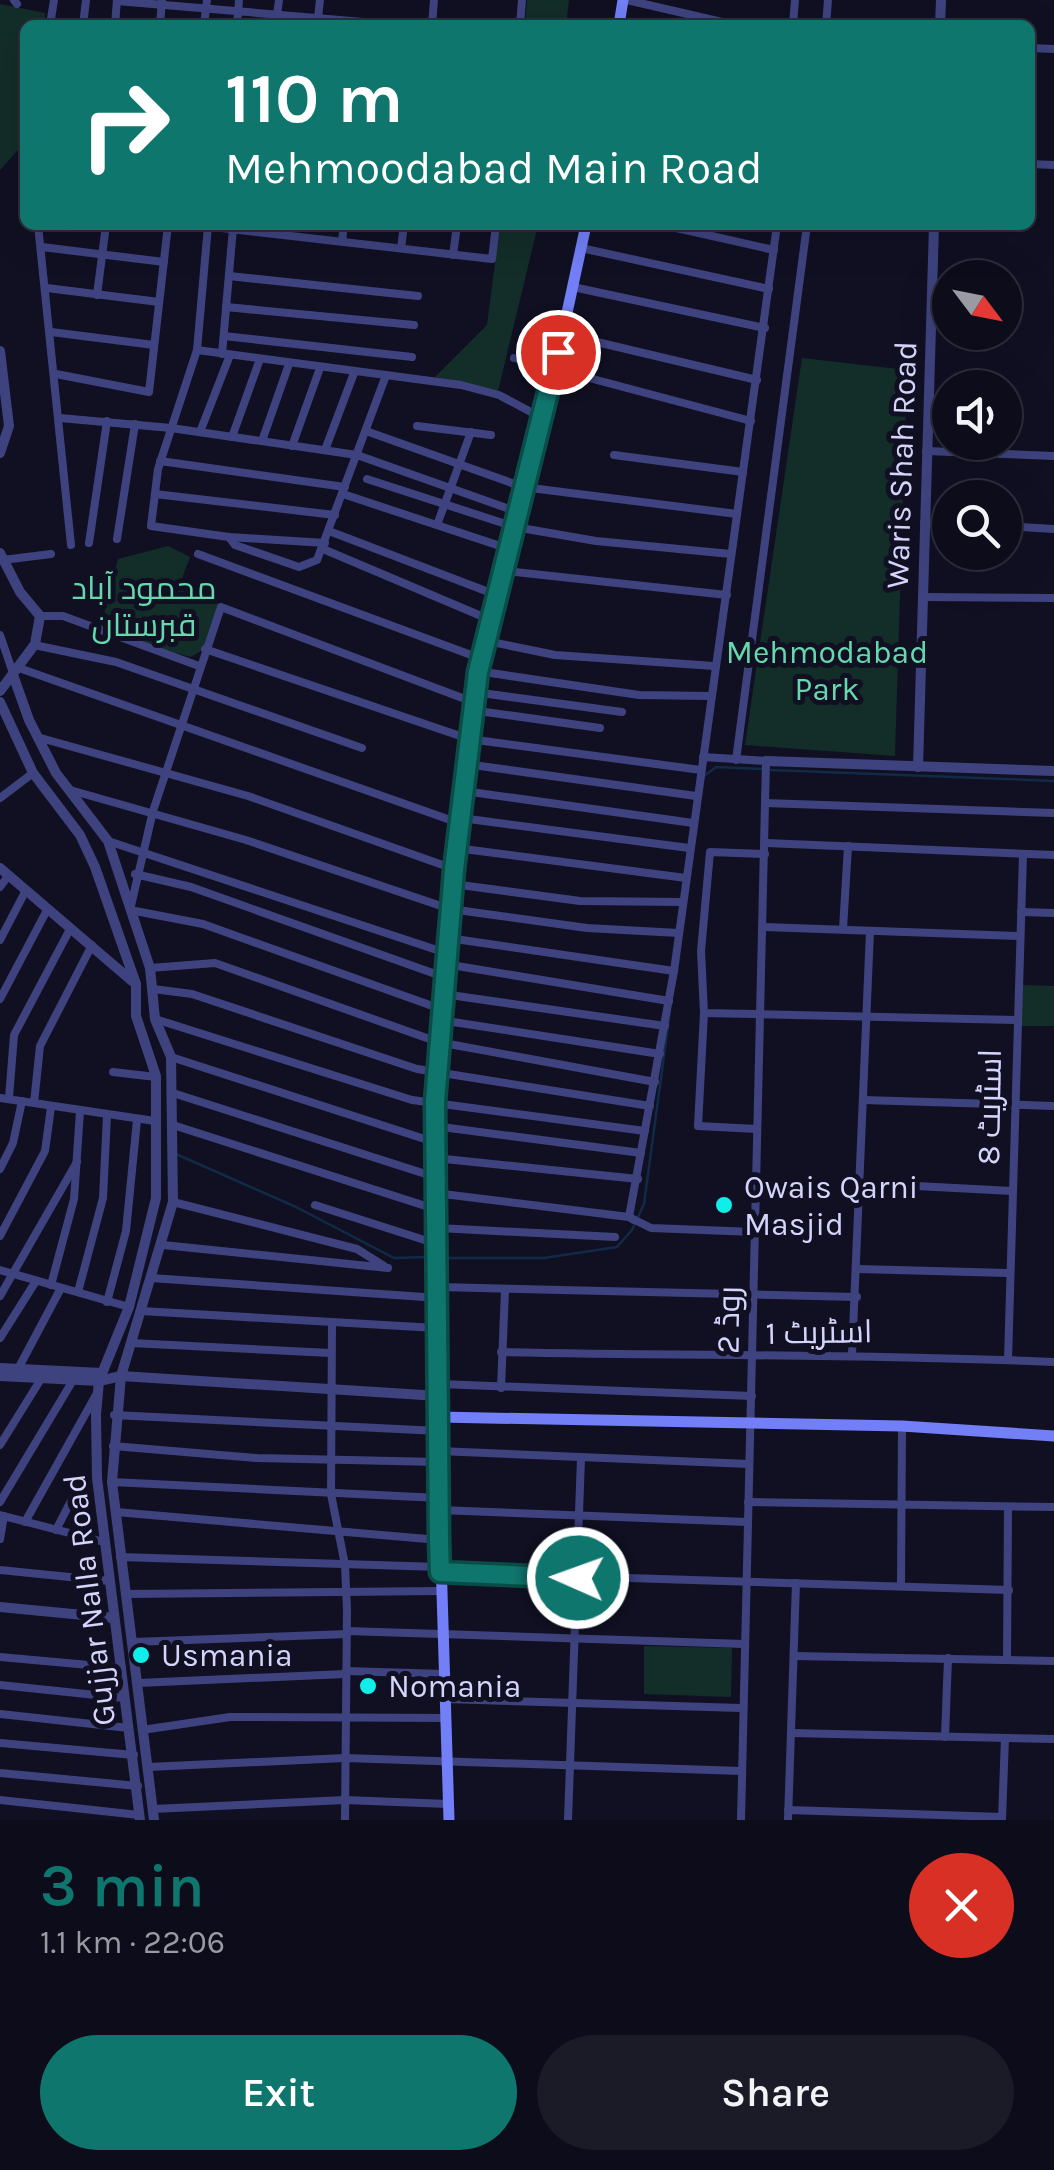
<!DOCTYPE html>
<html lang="en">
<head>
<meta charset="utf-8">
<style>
	:root { --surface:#0d0c1a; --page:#1b1a27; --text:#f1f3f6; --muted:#9a9ba2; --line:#2d2c39; --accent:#0f766e }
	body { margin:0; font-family:Karla,Cairo,sans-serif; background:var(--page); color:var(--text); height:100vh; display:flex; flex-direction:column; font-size:38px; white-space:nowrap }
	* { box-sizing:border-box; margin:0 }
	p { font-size:32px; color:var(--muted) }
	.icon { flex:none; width:55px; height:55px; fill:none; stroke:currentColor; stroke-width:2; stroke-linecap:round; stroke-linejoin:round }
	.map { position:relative; height:1820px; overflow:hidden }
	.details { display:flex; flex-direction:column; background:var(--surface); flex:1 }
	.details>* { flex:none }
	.top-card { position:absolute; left:20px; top:20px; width:1015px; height:210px; border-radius:15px; box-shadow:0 10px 40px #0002,0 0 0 2px var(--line); background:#0f766e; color:#fff; overflow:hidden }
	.needle { width:65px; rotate:122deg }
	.tools { position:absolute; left:932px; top:260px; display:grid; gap:20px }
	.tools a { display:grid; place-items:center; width:90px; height:90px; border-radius:50%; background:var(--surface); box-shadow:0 10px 40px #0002,0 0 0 2px var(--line); font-size:50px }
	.pin { position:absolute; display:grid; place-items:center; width:85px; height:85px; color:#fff; margin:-42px; border:5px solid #fff; border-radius:50%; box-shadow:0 2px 10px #0007 }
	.me { position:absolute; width:110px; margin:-55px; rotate:272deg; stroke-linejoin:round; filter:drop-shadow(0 0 8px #0008) }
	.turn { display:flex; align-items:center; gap:35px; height:210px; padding:0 40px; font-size:45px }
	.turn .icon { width:130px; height:130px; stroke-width:2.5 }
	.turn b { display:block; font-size:70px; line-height:85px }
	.round { display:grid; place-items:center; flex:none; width:105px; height:105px; border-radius:52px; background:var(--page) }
	.head { display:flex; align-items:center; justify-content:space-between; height:170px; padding:0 40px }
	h1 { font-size:60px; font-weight:600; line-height:75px; color:var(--accent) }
	.primary-button { display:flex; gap:20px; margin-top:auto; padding:20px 40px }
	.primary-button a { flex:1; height:115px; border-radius:60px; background:var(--accent); color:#fff; font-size:40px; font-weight:600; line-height:115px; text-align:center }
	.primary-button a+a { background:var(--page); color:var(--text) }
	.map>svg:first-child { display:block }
</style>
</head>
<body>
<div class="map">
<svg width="1054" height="1820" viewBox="0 0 1054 1820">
	<rect width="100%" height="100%" fill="#111023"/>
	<g fill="#132d29">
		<path d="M527,0H569L566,25H525Z"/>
		<path d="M0,4L45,13V25H25V142L0,170Z"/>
		<path d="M500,225H538L498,391L433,379L487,325Z"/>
		<path d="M802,358L907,370L895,756L745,745Z"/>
		<path d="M168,546L190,557L178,589L220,604L204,649L191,657L121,639L101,626L118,559Z"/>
		<path d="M1020,985L1054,986V1026H1019Z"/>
		<path d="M644,1646L732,1648L731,1697L644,1694Z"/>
	</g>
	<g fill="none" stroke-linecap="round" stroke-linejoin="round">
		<g stroke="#112b46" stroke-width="2.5">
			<path d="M771,770L1054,781"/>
			<path d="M704,776L716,767L763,769"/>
			<path d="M176,1154L296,1207L394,1258L428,1257"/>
			<path d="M441,1258H544L617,1247L632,1230L644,1204L670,1011"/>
		</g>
		<g stroke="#3e437f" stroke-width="8">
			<path d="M14,0L17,4"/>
			<path d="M627,0L735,25"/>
			<path d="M117,1L399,25"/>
			<path d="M277,15L279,0"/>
			<path d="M318,18L320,0"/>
			<path d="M50,25L54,0"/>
			<path d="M83,25L86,0"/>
			<path d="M115,25L117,0"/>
			<path d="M160,25L162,0"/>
			<path d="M204,25L207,0"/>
			<path d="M237,25L239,0"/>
			<path d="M432,25L434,0"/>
			<path d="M520,25L522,0"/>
			<path d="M793,25L795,0"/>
			<path d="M826,25L828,0"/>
			<path d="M1030,48L1054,49"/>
			<path d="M1030,164L1054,165"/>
			<path d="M38,225L71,545"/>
			<path d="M196,225L492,259L496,225"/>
			<path d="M208,226L197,350L158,469L151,526L229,537L325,543"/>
			<path d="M672,227L774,250"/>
			<path d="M342,241L344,225"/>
			<path d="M42,247L164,262"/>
			<path d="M401,248L404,225"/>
			<path d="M581,248L769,289"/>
			<path d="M453,255L457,225"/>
			<path d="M229,276L418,296"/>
			<path d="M573,287L765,328"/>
			<path d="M47,288L159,302"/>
			<path d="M97,295L106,225"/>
			<path d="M226,307L414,325"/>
			<path d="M51,332L154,345"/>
			<path d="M563,334L757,380"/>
			<path d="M224,336L412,357"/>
			<path d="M197,350L461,385L499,395L544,419"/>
			<path d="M222,354L233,228"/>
			<path d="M514,358L751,421"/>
			<path d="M56,374L149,392L168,225"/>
			<path d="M60,418L171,428L357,455L518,512"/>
			<path d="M417,426L491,435"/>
			<path d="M366,431L523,487L737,514"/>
			<path d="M200,432L230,355"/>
			<path d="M232,437L260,359"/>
			<path d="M262,441L289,364"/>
			<path d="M292,446L320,368"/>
			<path d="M325,450L354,373"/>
			<path d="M926,451L1054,456"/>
			<path d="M614,455L743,472"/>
			<path d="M160,461L345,487"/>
			<path d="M367,479L515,527L596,541L731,554"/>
			<path d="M155,494L335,515"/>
			<path d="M343,494L509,549"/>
			<path d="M924,523L950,524"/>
			<path d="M437,525L471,432"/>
			<path d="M1005,526L1054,529"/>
			<path d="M329,531L499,596"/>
			<path d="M229,537L235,545L299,567L317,560L385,378"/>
			<path d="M117,539L135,424"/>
			<path d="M89,543L107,421"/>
			<path d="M323,549L493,621"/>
			<path d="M198,554L482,659"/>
			<path d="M3,560L51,554"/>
			<path d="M505,571L727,595"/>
			<path d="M922,597L1054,598"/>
			<path d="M40,616H63L199,666"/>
			<path d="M0,635L13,673"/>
			<path d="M487,641L555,655L714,666"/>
			<path d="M34,645L116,662L362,748"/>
			<path d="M205,649L469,739L701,770"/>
			<path d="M19,668L459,823"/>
			<path d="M477,671L639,695L710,696"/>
			<path d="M474,692L622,712"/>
			<path d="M471,710L600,728"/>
			<path d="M37,737L248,796L454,869"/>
			<path d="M703,757L766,761L741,1820"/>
			<path d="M736,760L807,225"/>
			<path d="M466,764L696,796"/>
			<path d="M70,790L246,840L450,909L587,928L679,933"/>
			<path d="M464,791L693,823"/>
			<path d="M0,798L33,773"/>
			<path d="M765,803L1054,813"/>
			<path d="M461,818L689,848"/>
			<path d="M108,841L446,953"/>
			<path d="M766,843L1054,855"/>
			<path d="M456,848L686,878"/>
			<path d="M765,854L710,852L701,951L704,1013L1015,1020"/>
			<path d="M135,874L191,887L444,977"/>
			<path d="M453,884L580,901L682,902"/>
			<path d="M0,887L8,876"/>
			<path d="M1021,912L1054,913"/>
			<path d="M764,927L1019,936"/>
			<path d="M843,929L848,846"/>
			<path d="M448,938L674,971"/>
			<path d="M0,940L25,892"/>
			<path d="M445,964L669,1001"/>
			<path d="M150,968L215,963L438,1042L655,1082"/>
			<path d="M153,989L192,994L417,1069L650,1106"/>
			<path d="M443,994L665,1026"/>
			<path d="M0,999L46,912"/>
			<path d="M441,1009L203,924L130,910L153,811L221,607L473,702"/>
			<path d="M704,1013L698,1126L757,1129"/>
			<path d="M155,1019L412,1100L645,1131"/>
			<path d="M440,1020L660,1054"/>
			<path d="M171,1057L434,1142"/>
			<path d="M113,1072L156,1077"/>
			<path d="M173,1093L435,1177"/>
			<path d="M0,1098L155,1121"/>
			<path d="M9,1098L14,1035L69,931"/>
			<path d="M863,1100L1054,1106"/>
			<path d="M34,1103L40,1046L92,945"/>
			<path d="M173,1125L435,1209"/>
			<path d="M434,1126L641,1153"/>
			<path d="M435,1158L638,1179"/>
			<path d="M0,1169L13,1143L22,1101"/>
			<path d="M859,1183L1012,1191"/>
			<path d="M435,1193L629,1217L651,1228L754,1232"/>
			<path d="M173,1202L357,1249L384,1266"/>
			<path d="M315,1205L437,1244"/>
			<path d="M634,1220L629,1217L674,971L777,225"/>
			<path d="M438,1228L615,1237"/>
			<path d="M0,1236L45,1151L51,1107"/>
			<path d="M163,1245L388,1268"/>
			<path d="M858,1269L1008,1273"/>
			<path d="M0,1270L129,1307"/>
			<path d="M151,1278L439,1298"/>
			<path d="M51,1285L74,1199L80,1111"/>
			<path d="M439,1287L857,1297"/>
			<path d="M78,1292L103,1198L107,1115"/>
			<path d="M0,1296L77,1162"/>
			<path d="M107,1302L126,1231L137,1120"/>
			<path d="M141,1311L436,1328"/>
			<path d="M332,1324L331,1494L345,1565L347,1610L345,1820"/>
			<path d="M0,1338L36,1281"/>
			<path d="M131,1343L331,1353"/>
			<path d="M501,1352C686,1356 870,1354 1054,1362"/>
			<path d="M852,1354L870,931"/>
			<path d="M1008,1360L1023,854"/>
			<path d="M18,1369L61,1288"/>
			<path d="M440,1384L752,1396"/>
			<path d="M501,1388L505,1290"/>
			<path d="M114,1415L439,1431"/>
			<path d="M0,1445L41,1379"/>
			<path d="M113,1446L257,1458L438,1462"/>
			<path d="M439,1451L749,1464"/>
			<path d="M112,1482L439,1498"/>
			<path d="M0,1502L75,1377"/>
			<path d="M748,1502L1054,1507"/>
			<path d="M439,1510L747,1522"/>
			<path d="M116,1512L439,1540"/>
			<path d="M0,1515L104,1542"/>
			<path d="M25,1522L96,1395"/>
			<path d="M56,1530L75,1493"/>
			<path d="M0,1539L4,1516"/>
			<path d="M120,1557L440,1567"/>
			<path d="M0,1570L109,1581"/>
			<path d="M440,1572L1009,1590"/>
			<path d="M901,1584L902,1426"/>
			<path d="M126,1594L441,1591"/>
			<path d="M347,1631L744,1644"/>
			<path d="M133,1642L347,1634"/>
			<path d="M794,1656L1054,1661"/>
			<path d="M0,1657L122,1668"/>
			<path d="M1007,1659L1008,1508"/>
			<path d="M346,1671L444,1674"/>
			<path d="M138,1683L345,1674"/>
			<path d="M0,1685L124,1698"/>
			<path d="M445,1699L741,1708"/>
			<path d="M0,1714L129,1728"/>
			<path d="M142,1730L230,1717L445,1718"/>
			<path d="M791,1733L1054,1739"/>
			<path d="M945,1737L948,1658"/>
			<path d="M0,1743L134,1755"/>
			<path d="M148,1767L345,1758L742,1771"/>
			<path d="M0,1773L138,1786"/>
			<path d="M0,1800L139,1815"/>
			<path d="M153,1809L345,1800L448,1804"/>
			<path d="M788,1810L1002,1817"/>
			<path d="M1002,1819L1005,1738"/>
			<path d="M568,1820L581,1458"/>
			<path d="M788,1820L796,1583"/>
		</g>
		<g stroke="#3e437f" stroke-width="10">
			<path d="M940,25L941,0"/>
			<path d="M0,351L9,426L0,453"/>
			<path d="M0,553L20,592L40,616L35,644L0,691"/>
			<path d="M13,675L29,720L56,773L108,841L150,968L155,1019L171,1057L173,1202L121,1376L112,1482L154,1820"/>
			<path d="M0,702L33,773L80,835L95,867L136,984V1016L156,1076V1198L129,1307L99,1381L96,1414L97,1478L140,1820"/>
			<path d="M766,761L1054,771"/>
			<path d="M918,767L934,225"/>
			<path d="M0,868L132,981"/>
			<path d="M0,1368L102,1373"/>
			<path d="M0,1376L99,1381L121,1376L439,1396"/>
			<path d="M0,1607L114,1618"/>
		</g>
		<g stroke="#727ff6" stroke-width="11">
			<path d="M619,25L623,0"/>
			<path d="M439,1417L902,1426L1054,1436"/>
			<path d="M449,1820L438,1462L434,1142L438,1042L477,671L544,419L586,225"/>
		</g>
	</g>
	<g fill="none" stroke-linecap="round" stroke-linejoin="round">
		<defs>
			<path id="route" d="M558,352L478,672L454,870L435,1102L439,1540L440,1572L578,1578"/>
		</defs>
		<use href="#route" stroke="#0a4d48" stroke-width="25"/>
		<use href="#route" stroke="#0f766e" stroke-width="18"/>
	</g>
	<g fill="#0feee9" stroke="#111023" stroke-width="4">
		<circle cx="724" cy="1205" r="10"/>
		<circle cx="141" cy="1655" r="10"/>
		<circle cx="368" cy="1686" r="10"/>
	</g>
	<g text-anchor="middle" stroke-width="10" stroke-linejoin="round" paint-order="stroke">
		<g font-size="32" fill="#d5d5fc" stroke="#111023">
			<text transform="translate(901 465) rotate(-88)" y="11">Waris Shah Road</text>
			<text transform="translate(989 1107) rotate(-89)" y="11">اسٹریٹ 8</text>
			<text transform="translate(728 1320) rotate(-89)" y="11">روڈ 2</text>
			<text transform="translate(819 1332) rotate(-1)" y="11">اسٹریٹ 1</text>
			<text transform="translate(89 1600) rotate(-97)" y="11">Gujjar Nalla Road</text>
		</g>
		<g font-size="32" fill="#65d8ad" stroke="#111023">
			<text x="144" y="599">محمود آباد<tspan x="144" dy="37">قبرستان</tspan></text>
			<text x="827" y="663">Mehmodabad<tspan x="827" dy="37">Park</tspan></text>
		</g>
		<g font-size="32" fill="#d5d5fc" stroke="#111023" text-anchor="start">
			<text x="744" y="1198">Owais Qarni<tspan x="744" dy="37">Masjid</tspan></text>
			<text x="161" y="1666">Usmania</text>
			<text x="388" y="1697">Nomania</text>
		</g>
	</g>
</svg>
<div class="tools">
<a><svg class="needle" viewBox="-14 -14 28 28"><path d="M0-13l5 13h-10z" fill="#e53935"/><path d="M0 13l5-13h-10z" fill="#9a9ba2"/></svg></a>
<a><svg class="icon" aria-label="sound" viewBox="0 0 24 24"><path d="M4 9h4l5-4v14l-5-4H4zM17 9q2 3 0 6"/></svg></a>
<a><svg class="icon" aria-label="search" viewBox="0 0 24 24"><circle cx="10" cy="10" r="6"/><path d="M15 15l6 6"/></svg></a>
</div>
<div class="pin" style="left:558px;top:352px;background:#d93025"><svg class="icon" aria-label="arrive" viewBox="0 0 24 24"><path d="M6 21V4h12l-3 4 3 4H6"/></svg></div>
<svg class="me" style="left:578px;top:1578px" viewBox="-20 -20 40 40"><circle r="17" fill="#0f766e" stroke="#fff" stroke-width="3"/><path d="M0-11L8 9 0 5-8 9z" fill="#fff"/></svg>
<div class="top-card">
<div class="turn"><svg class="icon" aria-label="right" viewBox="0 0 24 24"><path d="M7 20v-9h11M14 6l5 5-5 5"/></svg><div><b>110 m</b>Mehmoodabad Main Road</div></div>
</div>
</div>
<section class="details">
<div class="head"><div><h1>3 min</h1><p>1.1 km · 22:06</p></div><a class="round" style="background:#d93025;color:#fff"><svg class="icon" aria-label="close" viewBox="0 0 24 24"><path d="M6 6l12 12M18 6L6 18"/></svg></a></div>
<div class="primary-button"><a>Exit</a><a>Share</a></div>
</section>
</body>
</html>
